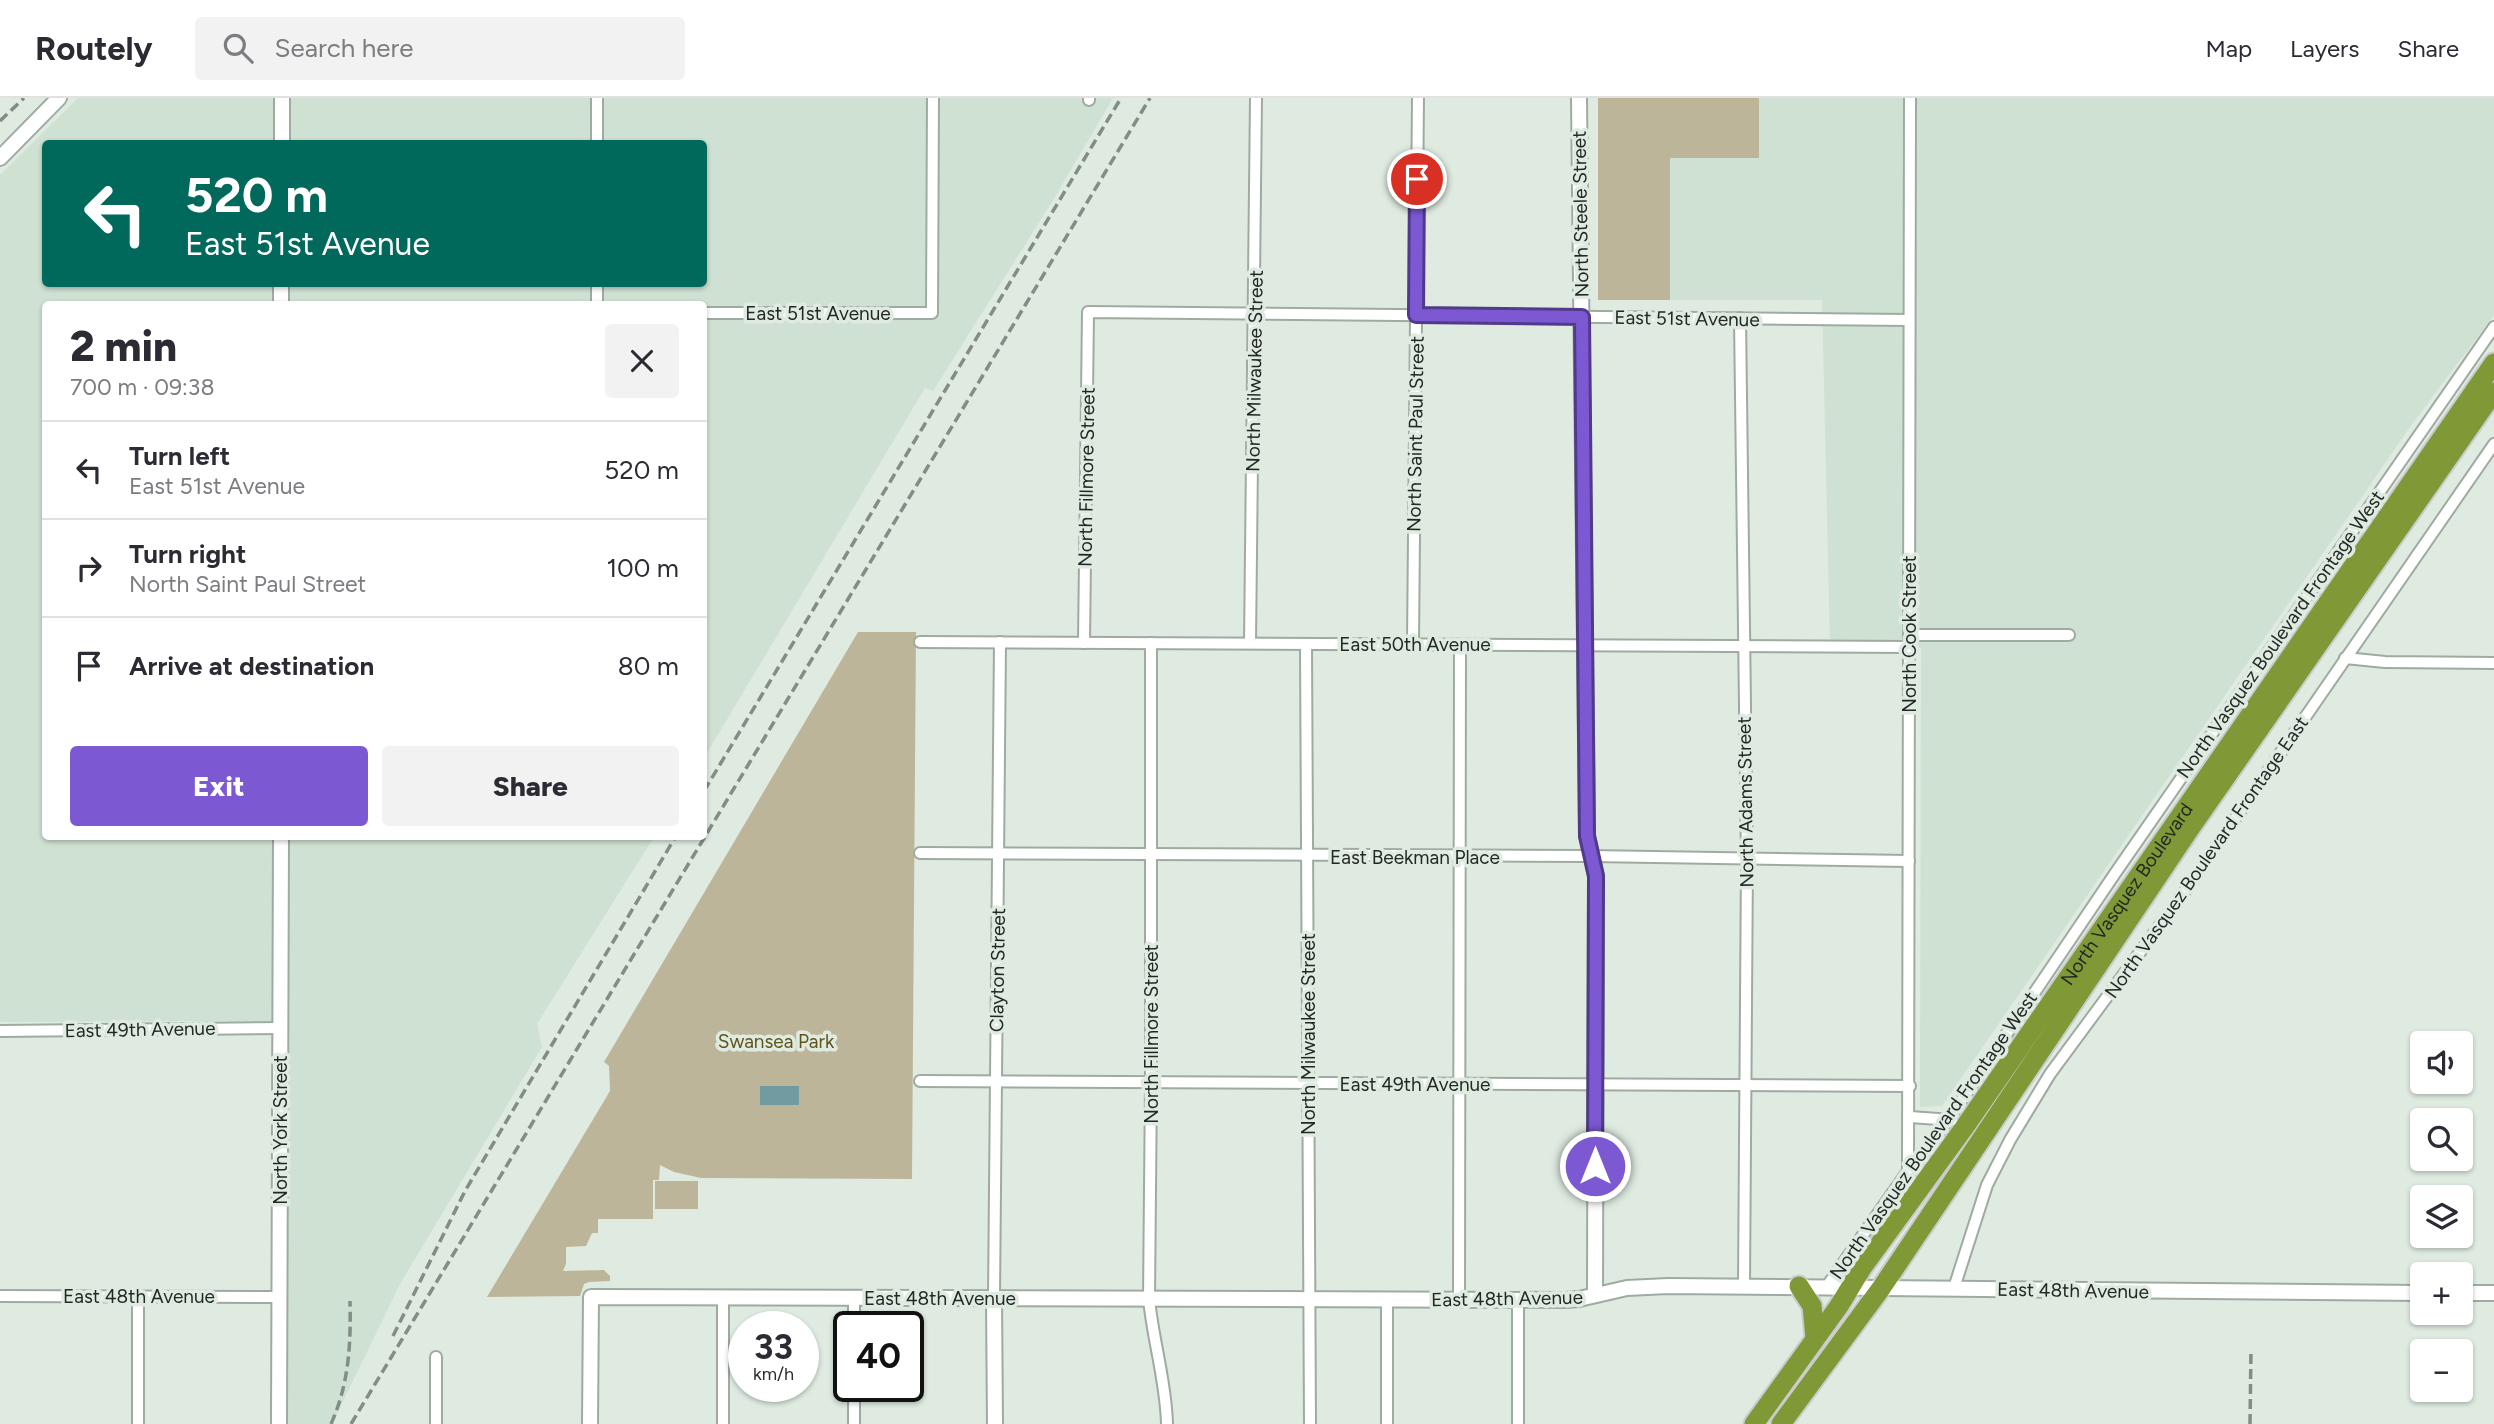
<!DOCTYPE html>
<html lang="en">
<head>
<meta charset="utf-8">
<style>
	:root { --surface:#fff; --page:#f2f2f3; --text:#2b2b33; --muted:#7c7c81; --line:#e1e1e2; --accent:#7c59d3 }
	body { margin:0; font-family:Figtree,sans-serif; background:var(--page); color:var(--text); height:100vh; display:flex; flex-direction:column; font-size:26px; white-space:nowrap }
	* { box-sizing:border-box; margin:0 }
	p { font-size:23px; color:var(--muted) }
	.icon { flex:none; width:38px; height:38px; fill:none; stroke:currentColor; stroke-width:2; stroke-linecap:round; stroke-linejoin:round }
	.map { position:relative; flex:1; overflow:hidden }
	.sheet { position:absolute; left:42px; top:203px; width:665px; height:539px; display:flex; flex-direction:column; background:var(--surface); border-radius:7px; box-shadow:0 2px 5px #0004 }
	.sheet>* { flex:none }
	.banner { position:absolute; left:42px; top:42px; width:665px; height:147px; border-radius:7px; box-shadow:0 2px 5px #0004; background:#00695c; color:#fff; overflow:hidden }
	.tools { position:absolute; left:2410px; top:933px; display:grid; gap:14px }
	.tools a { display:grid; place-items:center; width:63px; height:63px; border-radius:7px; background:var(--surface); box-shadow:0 2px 5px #0004; font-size:35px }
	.speed { position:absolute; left:728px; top:1213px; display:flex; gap:14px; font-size:35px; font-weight:700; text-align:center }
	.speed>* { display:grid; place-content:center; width:91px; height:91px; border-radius:50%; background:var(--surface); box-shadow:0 2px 5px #0004; line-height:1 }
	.speed small { font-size:18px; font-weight:400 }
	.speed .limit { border:4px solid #111; border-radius:10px; background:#fff; color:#111 }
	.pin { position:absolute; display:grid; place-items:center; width:60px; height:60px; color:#fff; margin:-30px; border:4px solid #fff; border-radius:50%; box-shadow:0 2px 7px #0007 }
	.me { position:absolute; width:77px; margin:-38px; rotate:0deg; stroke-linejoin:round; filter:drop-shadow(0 0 5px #0008) }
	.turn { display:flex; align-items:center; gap:24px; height:147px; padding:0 28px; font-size:32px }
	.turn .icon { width:91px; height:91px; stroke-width:2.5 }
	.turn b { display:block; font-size:49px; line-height:60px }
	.round { display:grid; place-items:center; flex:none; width:74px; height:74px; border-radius:7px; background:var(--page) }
	.head { display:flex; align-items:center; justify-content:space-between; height:119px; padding:0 28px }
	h1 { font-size:42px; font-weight:800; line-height:52px }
	.action { display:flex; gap:14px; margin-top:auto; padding:14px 28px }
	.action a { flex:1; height:80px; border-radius:7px; background:var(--accent); color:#fff; font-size:28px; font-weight:800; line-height:80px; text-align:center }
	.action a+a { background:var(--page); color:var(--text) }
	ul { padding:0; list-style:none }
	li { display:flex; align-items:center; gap:21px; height:98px; padding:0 28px; border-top:2px solid var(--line) }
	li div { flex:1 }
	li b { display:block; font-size:26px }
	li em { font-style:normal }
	header { display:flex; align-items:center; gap:42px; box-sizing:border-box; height:98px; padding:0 35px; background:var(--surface); border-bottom:2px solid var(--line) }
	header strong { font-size:33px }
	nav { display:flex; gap:38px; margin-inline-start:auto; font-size:24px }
	.search { width:490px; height:63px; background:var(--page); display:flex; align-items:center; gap:18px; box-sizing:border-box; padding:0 24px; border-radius:7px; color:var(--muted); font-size:26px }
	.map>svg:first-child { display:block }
</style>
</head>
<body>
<header>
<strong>Routely</strong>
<div class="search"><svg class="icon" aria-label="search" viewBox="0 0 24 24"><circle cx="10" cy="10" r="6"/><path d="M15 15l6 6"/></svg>Search here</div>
<nav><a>Map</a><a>Layers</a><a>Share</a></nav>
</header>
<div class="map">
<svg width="2494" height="1326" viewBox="0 0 2494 1326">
	<rect width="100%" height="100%" fill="#dfebe1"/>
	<g fill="#cfe1d2" fill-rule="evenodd">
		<path d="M78,0H1113L1055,99L933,293L925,290L704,660V206H46V738L654,739L537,926L542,949L400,1186L332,1326H272L271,923L0,924V77ZM46,46H704V186H46Z"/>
		<path d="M1759,0H2494V217L2410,329L1942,1008L1920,1009L1921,550L1830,548L1822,202H1670V60H1759Z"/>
	</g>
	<g fill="#bdb59a">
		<path d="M1598,0H1759V60H1670V202H1598Z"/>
		<path d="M858,534H916L912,1081L701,1080L674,1074L660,1067L659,1082H653V1121H598V1135H592L586,1148L566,1149V1166L563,1173L604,1172L610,1178V1183L589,1184L584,1186L580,1198L487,1199L610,993L609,968L604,964Z"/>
		<rect x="655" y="1083" width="43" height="28"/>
	</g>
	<rect fill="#729ba1" x="760" y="988" width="39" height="19"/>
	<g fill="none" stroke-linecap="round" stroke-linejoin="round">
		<defs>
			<g id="street">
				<path d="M597,0V46"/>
				<path d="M1089,2V0"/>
				<path d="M597,186V206"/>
				<path d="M704,215H932L933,0"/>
				<path d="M1740,220L1747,762L1744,1188"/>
				<path d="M1909,537H2069"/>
				<path d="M920,544L1909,549"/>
				<path d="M1084,545L1088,214L1909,222"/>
				<path d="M1151,545V984L1149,1201C1153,1243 1166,1283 1167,1326"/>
				<path d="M1250,545L1256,0"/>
				<path d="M1306,546L1310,1326"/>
				<path d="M1413,546L1418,0"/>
				<path d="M2345,560L2385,564L2494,565"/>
				<path d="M920,755L1591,758L1909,763"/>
				<path d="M0,933L281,930"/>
				<path d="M920,983L1910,988"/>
				<path d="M1910,1019L1952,1022"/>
				<path d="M1908,1073L1910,0"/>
				<path d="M1827,1188L1908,1073L1949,1021L2116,774L2494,229"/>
				<path d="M1954,1190L1987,1087L2010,1042L2050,976L2183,796L2494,346"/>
				<path d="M0,1198L279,1199"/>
				<path d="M138,1198V1326"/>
				<path d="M723,1199V1326"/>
				<path d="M854,1200V1228"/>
				<path d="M994,1200L1000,544"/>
				<path d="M1459,1202L1460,547"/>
				<path d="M1518,1202V1326"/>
				<path d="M854,1288V1326"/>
				<path d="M436,1326V1259"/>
				<path d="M1387,1326V1201"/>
			</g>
			<g id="secondary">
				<path d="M1579,0L1587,738L1596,778L1595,1197"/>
				<path d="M282,46V0"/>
				<path d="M0,60L59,0"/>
				<path d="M281,206V186"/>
				<path d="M2460,1195H2494"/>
				<path d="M994,1200L995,1326"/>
				<path d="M279,1326L281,738"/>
				<path d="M590,1326L591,1199L1566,1202L1579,1201L1627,1190L1668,1188L2422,1195"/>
			</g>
			<g id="highway">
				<path d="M1799,1188L1812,1208L1815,1240"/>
				<path id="s1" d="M1754,1326L1839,1208L1862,1170L1964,1030L2494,265"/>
				<path d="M1781,1326L1882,1189L2189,732L2494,294"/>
			</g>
		</defs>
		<use href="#street" stroke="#9faba1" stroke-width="14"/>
		<use href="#secondary" stroke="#9faba1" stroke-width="18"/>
		<use href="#highway" stroke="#cacbca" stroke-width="23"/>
		<use href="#street" stroke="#fff" stroke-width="10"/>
		<use href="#secondary" stroke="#fff" stroke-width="14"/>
		<use href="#highway" stroke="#7f9936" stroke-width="19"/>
		<g stroke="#838c85" stroke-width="3.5" stroke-dasharray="10 5" stroke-linecap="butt">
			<path d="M0,23L24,0"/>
			<path d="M704,693L1121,0"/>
			<path d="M393,1238L465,1093L676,738"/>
			<path d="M331,1326C349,1286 351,1246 350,1203"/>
			<path d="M351,1326L1150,0"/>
			<path d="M2250,1326L2251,1251"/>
		</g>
	</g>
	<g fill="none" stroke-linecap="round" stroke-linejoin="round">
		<defs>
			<path id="route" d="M1417,81L1416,217L1582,219L1587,738L1596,778L1595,1068"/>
		</defs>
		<use href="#route" stroke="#513a89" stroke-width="18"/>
		<use href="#route" stroke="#7c59d3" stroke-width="12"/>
	</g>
	<g text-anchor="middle" stroke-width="7" stroke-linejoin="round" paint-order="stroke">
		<g font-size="19" fill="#232824" stroke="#dfebe1">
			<text transform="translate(1580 116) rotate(-91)" y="7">North Steele Street</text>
			<text x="818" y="222">East 51st Avenue</text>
			<text transform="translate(1687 220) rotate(1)" y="7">East 51st Avenue</text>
			<text transform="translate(1254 273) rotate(-89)" y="7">North Milwaukee Street</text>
			<text transform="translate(1415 336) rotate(-89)" y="7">North Saint Paul Street</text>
			<text transform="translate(1086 379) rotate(-89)" y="7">North Fillmore Street</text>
			<text transform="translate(1909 536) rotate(-90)" y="7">North Cook Street</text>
			<text transform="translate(2280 536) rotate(-55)" y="7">North Vasquez Boulevard Frontage West</text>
			<text x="1415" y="553">East 50th Avenue</text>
			<text transform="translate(1745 704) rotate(-91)" y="7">North Adams Street</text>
			<text x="1415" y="766">East Beekman Place</text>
			<text transform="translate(2206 759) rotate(-55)" y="7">North Vasquez Boulevard Frontage East</text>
			<text dy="7" stroke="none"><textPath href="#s1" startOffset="648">North Vasquez Boulevard</textPath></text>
			<text transform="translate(997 872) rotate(-89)" y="7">Clayton Street</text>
			<text transform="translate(140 931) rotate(-1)" y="7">East 49th Avenue</text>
			<text transform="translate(1151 936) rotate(-90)" y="7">North Fillmore Street</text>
			<text transform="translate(1308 936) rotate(-90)" y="7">North Milwaukee Street</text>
			<text x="1415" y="993">East 49th Avenue</text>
			<text transform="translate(280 1032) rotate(-90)" y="7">North York Street</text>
			<text transform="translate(1933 1037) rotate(-55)" y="7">North Vasquez Boulevard Frontage West</text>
			<text transform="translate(2073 1192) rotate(1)" y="7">East 48th Avenue</text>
			<text x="139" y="1205">East 48th Avenue</text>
			<text x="940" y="1207">East 48th Avenue</text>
			<text transform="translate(1507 1200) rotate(-1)" y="7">East 48th Avenue</text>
		</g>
		<g font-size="19" fill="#62531c" stroke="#dfebe1">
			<text x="776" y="950">Swansea Park</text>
		</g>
	</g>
</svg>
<div class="tools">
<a><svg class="icon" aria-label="sound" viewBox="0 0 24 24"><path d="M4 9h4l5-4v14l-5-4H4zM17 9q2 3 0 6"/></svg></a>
<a><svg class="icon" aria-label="search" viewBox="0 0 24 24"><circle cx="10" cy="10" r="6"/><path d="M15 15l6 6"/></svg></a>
<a><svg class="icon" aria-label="layers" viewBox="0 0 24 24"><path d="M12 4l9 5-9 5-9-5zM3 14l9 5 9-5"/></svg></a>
<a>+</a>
<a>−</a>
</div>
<div class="speed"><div>33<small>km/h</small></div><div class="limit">40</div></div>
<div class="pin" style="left:1417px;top:81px;background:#d93025"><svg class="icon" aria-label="arrive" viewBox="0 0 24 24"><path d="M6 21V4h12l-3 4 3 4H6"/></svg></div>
<svg class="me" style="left:1595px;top:1068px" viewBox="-20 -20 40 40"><circle r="17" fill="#7c59d3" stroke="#fff" stroke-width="3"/><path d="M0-11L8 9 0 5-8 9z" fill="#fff"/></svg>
<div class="banner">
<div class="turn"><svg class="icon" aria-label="left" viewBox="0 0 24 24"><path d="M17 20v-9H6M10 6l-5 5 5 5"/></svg><div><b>520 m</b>East 51st Avenue</div></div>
</div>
<section class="sheet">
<div class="head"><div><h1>2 min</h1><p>700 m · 09:38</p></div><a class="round"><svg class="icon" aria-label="close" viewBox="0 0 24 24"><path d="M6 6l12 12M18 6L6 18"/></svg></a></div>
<ul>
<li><svg class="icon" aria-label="left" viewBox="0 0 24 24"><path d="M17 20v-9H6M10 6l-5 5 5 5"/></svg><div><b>Turn left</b><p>East 51st Avenue</p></div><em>520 m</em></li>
<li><svg class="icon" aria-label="right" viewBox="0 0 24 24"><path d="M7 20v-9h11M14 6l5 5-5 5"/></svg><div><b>Turn right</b><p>North Saint Paul Street</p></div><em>100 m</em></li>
<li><svg class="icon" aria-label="arrive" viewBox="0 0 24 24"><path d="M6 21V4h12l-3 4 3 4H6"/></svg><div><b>Arrive at destination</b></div><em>80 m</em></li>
</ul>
<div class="action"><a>Exit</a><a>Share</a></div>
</section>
</div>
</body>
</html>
